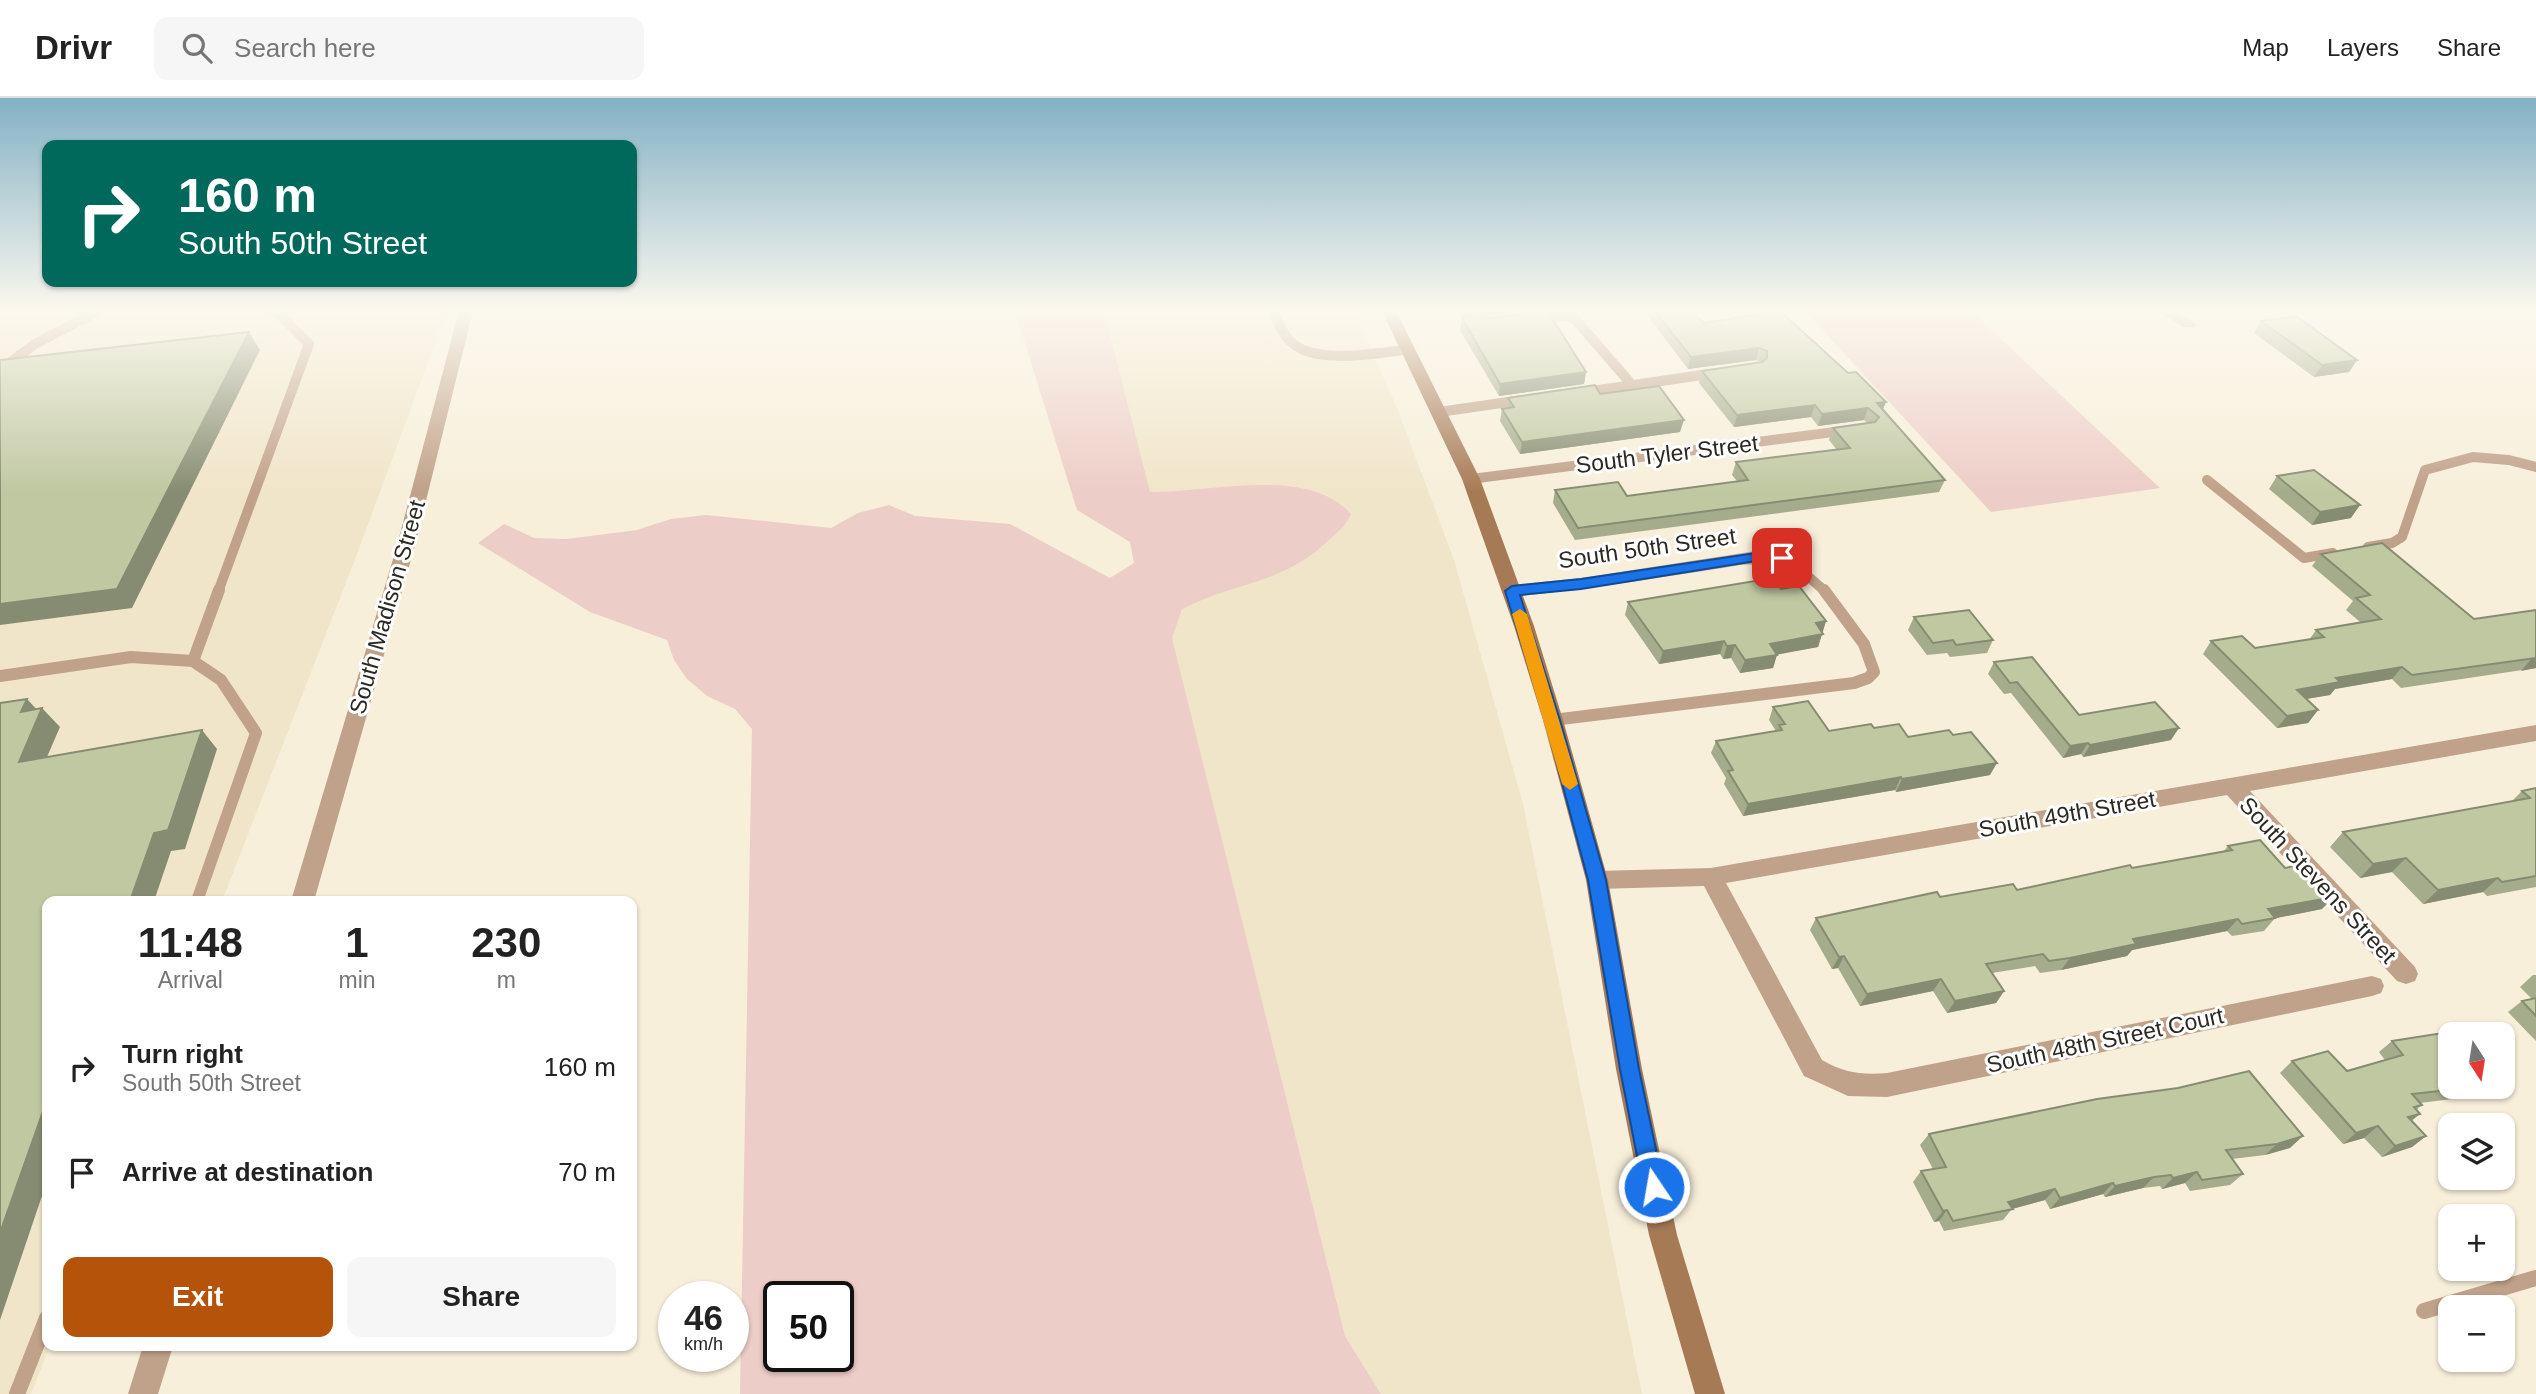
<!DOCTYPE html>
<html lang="en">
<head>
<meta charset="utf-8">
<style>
	:root { --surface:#fff; --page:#f6f6f6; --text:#222; --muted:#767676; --line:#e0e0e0; --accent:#b45309 }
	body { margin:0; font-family:Helvetica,sans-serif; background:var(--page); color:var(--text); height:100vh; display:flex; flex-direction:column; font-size:26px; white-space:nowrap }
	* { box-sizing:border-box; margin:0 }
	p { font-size:23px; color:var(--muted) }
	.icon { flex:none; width:38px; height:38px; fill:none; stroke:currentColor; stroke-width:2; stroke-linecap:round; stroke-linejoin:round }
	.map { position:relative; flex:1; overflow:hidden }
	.details { position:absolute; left:42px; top:798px; width:595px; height:455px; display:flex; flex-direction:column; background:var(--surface); border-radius:14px; box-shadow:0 2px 5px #0004 }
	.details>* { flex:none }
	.banner { position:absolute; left:42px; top:42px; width:595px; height:147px; border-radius:14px; box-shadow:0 2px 5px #0004; background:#00695c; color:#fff; overflow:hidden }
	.needle { width:46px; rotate:168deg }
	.controls { position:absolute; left:2438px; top:924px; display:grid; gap:14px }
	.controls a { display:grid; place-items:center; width:77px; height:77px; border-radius:14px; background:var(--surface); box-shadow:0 2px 5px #0004; font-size:35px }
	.speed { position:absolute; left:658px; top:1183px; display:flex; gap:14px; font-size:35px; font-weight:700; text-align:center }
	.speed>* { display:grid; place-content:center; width:91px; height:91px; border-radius:50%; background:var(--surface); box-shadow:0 2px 5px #0004; line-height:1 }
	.speed small { font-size:18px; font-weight:400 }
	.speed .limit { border:4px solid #111; border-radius:10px; background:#fff; color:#111 }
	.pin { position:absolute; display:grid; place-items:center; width:60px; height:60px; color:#fff; margin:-30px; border-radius:14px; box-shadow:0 4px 10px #0006 }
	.me { position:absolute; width:77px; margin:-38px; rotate:348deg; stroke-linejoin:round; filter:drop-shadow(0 0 5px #0008) }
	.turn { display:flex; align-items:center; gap:24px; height:147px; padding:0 21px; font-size:32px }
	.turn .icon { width:91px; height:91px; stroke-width:2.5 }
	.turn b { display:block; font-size:49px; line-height:60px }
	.eta { display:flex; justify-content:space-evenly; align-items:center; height:119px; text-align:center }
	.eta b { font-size:42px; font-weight:600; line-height:49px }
	.primary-button { display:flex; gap:14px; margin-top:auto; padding:14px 21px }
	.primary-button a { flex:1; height:80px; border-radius:14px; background:var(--accent); color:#fff; font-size:28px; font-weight:600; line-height:80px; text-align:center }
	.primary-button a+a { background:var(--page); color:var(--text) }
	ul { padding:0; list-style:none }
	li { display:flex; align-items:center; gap:21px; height:105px; padding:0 21px }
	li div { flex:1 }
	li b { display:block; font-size:26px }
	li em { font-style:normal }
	header { display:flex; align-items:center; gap:42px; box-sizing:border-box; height:98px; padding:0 35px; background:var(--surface); border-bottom:2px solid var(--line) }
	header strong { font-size:33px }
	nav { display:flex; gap:38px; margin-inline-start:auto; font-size:24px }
	.search { width:490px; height:63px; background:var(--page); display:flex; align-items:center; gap:18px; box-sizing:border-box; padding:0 24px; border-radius:14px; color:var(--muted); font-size:26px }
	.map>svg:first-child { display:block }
</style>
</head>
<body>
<header>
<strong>Drivr</strong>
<div class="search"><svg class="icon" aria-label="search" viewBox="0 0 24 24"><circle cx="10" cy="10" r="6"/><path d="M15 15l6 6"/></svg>Search here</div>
<nav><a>Map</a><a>Layers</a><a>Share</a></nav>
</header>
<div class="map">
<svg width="2536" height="1296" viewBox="0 0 2536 1296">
	<rect width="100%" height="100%" fill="#f7efda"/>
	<g fill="#f1e5c9">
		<path d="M0,213H447L354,464L222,803H47V1248H50L31,1296H0Z"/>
		<path d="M1086,213H1355L1399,315L1454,462L1523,706L1642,1296H1381L1345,1239Z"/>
	</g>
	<g fill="#edcdc7" fill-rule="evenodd">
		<path d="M1015,213H1104L1150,394C1209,395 1308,367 1351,416C1346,427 1339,433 1330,441C1283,487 1236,483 1182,511L1172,540L1345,1238L1381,1296H740L752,631L735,611L707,598L687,581L674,562L667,542L590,514L478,445L504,426L534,440L567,441L637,432L671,421L706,417L831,430L858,415L889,407L915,418L1010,426L1110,480L1134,465L1130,444L1077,412ZM779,1199H838V1258H779Z"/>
		<path d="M1805,213H1971L2160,390L1991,414Z"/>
	</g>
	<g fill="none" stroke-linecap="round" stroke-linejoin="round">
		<g stroke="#c0a189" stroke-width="10">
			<path d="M1273,213C1279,226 1285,242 1298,249C1324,265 1380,255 1409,251"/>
			<path d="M1536,220L1567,218L1575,221L1633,288"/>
			<path d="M0,272L35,246L98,213"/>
			<path d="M1585,294L1716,275"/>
			<path d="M1439,314L1522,302"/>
			<path d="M2207,382L2304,460L2333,455"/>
			<path d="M2368,449L2392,445L2402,439L2425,372L2473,359L2509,362L2536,369"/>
			<path d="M1788,461L1826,494"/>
			<path d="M218,494L309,246L277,214L272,213"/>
		</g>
		<g stroke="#c0a189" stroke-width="12">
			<path d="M193,563L219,492"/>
			<path d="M0,578L131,559L193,563L221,582L256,635L197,803"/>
			<path d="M1553,622L1854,585L1868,580L1874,574L1864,546L1824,492"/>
		</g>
		<g stroke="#c0a189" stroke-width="16">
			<path d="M2424,1213L2536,1180"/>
			<path d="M17,1296L47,1220"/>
		</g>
		<g fill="#c0a189" fill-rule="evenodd">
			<path d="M459,213H473L414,451L314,803H291L396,451Z"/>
			<path d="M2158,213H2175L2197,226L2194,229H2184Z"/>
			<path d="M1858,326L1864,327L1866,331L1864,335L1471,386L1462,381L1471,376Z"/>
			<path d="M1756,453L1788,455L1797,461C1790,470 1754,465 1741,467C1665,479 1589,491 1512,499L1505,497L1503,493L1505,489L1512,487L1581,480Z"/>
			<path d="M2536,627V643L2250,693L2415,869L2418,876L2415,883L2406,886L2397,883L2227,697L1726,785L1822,962C1844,975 1862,977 1887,975L2372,878L2381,881L2384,888L2381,895L2372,898L1887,999L1848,998L1804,978L1704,788L1597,791L1589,788L1586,782L1589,776L1597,773L1711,770Z"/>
			<path d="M143,1248H173L158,1296H128Z"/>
		</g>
		<path fill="#a77a56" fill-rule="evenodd" d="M1382,213H1396L1480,381L1534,528L1563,622L1608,782L1642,971L1677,1137L1725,1296H1695L1649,1137L1616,971L1586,782L1543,622L1514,528L1462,381Z"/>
	</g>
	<g fill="#a5ac8b">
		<path d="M1459,213H1526L1483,218L1586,274L1584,286L1499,298L1460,232L1462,220L1463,219Z"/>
		<path d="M1644,213H1690L1704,225L1776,213L1883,312L1945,382L1939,394L1575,442L1553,405L1555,392L1627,398L1737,383L1732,377L1736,364L1837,352L1829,342L1833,330L1867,325L1864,322L1818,328L1811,319L1734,329L1699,285L1702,273L1761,264L1756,262L1688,271Z"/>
		<path d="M2261,223L2357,262L2349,274L2314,279L2254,235Z"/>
		<path d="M1600,296L1680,334L1520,356L1500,323L1502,311L1507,310L1508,300Z"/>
		<path d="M2277,378L2351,420L2312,427L2269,391Z"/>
		<path d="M2321,456L2474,521L2536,512V570L2401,590L2392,581L2335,591L2330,597L2306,601L2318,612L2308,625L2277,630L2203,556L2211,543L2255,550L2309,542L2316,532L2360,524L2346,512L2353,503L2312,468Z"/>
		<path d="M1781,491L1826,523L1818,549L1777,556L1773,570L1740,575L1731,560L1723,561L1720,556L1659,566L1625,517L1628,504Z"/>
		<path d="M1914,519L1993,542L1987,555L1950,559L1947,555L1927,557L1908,532Z"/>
		<path d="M1994,564L2079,617L2171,642L2083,659L2081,656L2063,660L2011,595L2004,596L1988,576Z"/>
		<path d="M1773,609L1829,633L1874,630L1908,639L1990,677L1896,694L1895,692L1743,718L1724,686L1726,680L1711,655L1716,643L1776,633L1769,622Z"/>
		<path d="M2536,690V789L2487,798L2483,794L2423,806L2392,774L2360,780L2330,749L2343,734L2512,703L2522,693Z"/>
		<path d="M2228,748L2322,811L2275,820L2264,833L2232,838L2227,833L2132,852L2127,858L2061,872L2040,875L2035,868L1992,875L2004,893L1996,905L1947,915L1933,893L1860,908L1838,870L1832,871L1810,832L1816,820L1940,799L2017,792L2223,754Z"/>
		<path d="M2533,877H2536V943L2508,914L2522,903L2532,901L2520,889Z"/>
		<path d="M2392,943L2450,989H2489L2477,998L2420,1005L2422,1007L2416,1012L2412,1022L2426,1038L2412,1049L2382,1059L2364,1040L2343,1046L2280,975L2292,963L2347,973L2385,962L2379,954Z"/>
		<path d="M2178,990L2290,1050L2265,1057L2232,1061L2243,1076L2230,1087L2190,1093L2185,1085L2162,1091L2160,1088L2143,1090L2105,1099L2103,1096L2050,1111L2045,1102L2012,1111L2003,1122L1944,1133L1939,1123L1934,1124L1913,1084L1921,1073L1933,1071L1920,1047L1929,1036Z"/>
	</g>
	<g fill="#868c71">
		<path d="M1480,213H1526L1483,218L1479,221Z"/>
		<path d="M249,234L260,252L132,510L0,527V506Z"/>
		<path d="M1759,250L1756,262L1688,271L1691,259Z"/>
		<path d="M2357,262L2349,274L2314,279L2322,267Z"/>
		<path d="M1586,274L1584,286L1499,298L1500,286Z"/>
		<path d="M1886,304L1881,316L1877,305Z"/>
		<path d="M1815,307L1811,319L1734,329L1737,317Z"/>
		<path d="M1868,310L1864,322L1818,328L1822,316Z"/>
		<path d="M1684,322L1680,334L1520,356L1522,344Z"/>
		<path d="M2360,407L2351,420L2312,427L2320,414Z"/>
		<path d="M1826,523L1818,549L1765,559L1770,546L1816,525Z"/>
		<path d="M1724,543L1720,556L1659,566L1663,553Z"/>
		<path d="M1735,547L1731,560L1723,561L1727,548Z"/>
		<path d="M1777,557L1773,570L1740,575L1745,562Z"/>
		<path d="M2532,560H2536V570L2521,573Z"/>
		<path d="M2402,569L2392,581L2335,591L2330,597L2288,604L2297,592L2336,580Z"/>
		<path d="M27,601L40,615L42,610L60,629L37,682L19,664L21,614Z"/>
		<path d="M2318,612L2308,625L2277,630L2287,618Z"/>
		<path d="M2179,630L2171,642L2083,659L2090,647Z"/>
		<path d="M202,632L217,651L185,751L171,753L154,803H130L154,735Z"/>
		<path d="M2088,645L2081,656L2063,660L2070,648Z"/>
		<path d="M1997,665L1990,677L1896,694L1902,681Z"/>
		<path d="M1901,679L1895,692L1743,718L1748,706Z"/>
		<path d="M2406,760L2392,774L2360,780L2373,766Z"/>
		<path d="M2498,780L2483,794L2423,806L2438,792Z"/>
		<path d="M2334,799L2322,811L2257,824L2268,811Z"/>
		<path d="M2238,821L2227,833L2132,852L2127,858L2061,872L2070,860L2133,841Z"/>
		<path d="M1844,858L1838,870L1832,871L1839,859Z"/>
		<path d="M1941,881L1933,893L1860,908L1867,896Z"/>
		<path d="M2004,893L1996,905L1947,915L1955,903Z"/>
		<path d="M47,1002V1083L0,1222V1135Z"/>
		<path d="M2420,1016L2406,1027L2408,1019Z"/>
		<path d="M2378,1028L2364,1040L2343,1046L2356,1035Z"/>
		<path d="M2303,1038L2290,1050L2265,1057L2277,1046Z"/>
		<path d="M2426,1038L2412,1049L2382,1059L2395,1048Z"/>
		<path d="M2197,1074L2185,1085L2162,1091L2173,1080Z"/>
		<path d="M2154,1079L2143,1090L2105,1099L2115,1088Z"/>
		<path d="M2113,1085L2103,1096L2050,1111L2060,1100Z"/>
		<path d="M2055,1091L2045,1102L2008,1112V1104Z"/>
		<path d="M1947,1112L1939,1123L1934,1124L1943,1113Z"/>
	</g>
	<g fill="#c0c8a2" stroke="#868c71" stroke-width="2">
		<path d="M1467,213H1480V217L1487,220L1548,214L1586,274L1500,286L1462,220L1471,218Z"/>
		<path d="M1655,213H1690L1704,225L1780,213L1848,275L1856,274L1886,304L1877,305L1945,382L1578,430L1555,392L1618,384L1627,398L1748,382L1736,364L1850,350L1833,330L1875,324L1879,319L1868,310L1822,316L1815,307L1737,317L1702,273L1762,264L1767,260V253L1759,250L1691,259Z"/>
		<path d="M2296,218L2357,262L2322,267L2261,223Z"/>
		<path d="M249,234L117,491L0,506V263L1,262Z"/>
		<path d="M1595,287L1600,296L1659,288L1684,322L1522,344L1502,311L1514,309L1508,300Z"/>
		<path d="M2314,372L2360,407L2320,414L2277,378Z"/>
		<path d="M2382,445L2474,521L2536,512V560L2412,577L2402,569L2336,580L2340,584L2297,592L2318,612L2287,618L2211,543L2242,538L2255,550L2324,539L2316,532L2381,521L2356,500L2370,497L2321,456Z"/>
		<path d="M1773,480L1781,491L1799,488L1826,523L1816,525L1823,536L1770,546L1777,557L1745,562L1735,547L1727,548L1724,543L1663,553L1628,504Z"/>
		<path d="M1969,512L1993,542L1956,547L1953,542L1933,545L1914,519Z"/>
		<path d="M2032,559L2079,617L2155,604L2179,630L2090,647L2088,645L2070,648L2017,584L2010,585L1994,564Z"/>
		<path d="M27,601L21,614L42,610L19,664L202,632L168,732L154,735L130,803H47V1002L0,1135V605Z"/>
		<path d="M1808,603L1829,633L1871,626L1874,630L1899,626L1908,639L1949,632L1953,637L1971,634L1997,665L1902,681L1901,679L1748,706L1728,673L1733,672L1716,643L1782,632L1779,627L1785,626L1773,609Z"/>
		<path d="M2536,690V778L2502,784L2498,780L2438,792L2406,760L2373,766L2343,734L2530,700L2522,693Z"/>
		<path d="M2260,742L2285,770L2305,766L2334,799L2268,811L2275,820L2242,826L2238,821L2133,841L2136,846L2070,860L2049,863L2043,856L1986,866L2004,893L1955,903L1941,881L1867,896L1844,858L1839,859L1816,820L1937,794L1940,799L2013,786L2017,792L2130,767L2132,770L2232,752L2228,748Z"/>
		<path d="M2536,900V918L2522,903Z"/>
		<path d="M2449,934L2450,936V989H2476L2412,996L2422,1007L2414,1009L2420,1016L2408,1019L2426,1038L2395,1048L2378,1028L2356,1035L2292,963L2328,953L2347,973L2403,957L2392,943Z"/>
		<path d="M2249,973L2303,1038L2277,1046L2226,1052L2243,1076L2202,1082L2197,1074L2173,1080L2171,1077L2154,1079L2115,1088L2113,1085L2060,1100L2055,1091L2008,1104L2013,1111L1953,1123L1947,1112L1943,1113L1921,1073L1946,1069L1929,1036L2097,1001L2178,990Z"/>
	</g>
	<linearGradient id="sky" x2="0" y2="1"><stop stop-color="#84b1c5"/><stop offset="0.54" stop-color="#fbf8ee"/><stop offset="1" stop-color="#fbf8ee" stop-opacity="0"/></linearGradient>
	<rect width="2536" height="394" fill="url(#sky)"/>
	<path fill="#1a73e8" stroke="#114b97" stroke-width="2" d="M1756,455H1782L1789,460L1782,464L1756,463L1581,491L1520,497L1560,622L1606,782L1639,971L1664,1089L1661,1096L1654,1099L1646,1096L1643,1089L1620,971L1588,782L1545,622L1505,493L1512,488L1581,481Z"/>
	<path fill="#f59e0b" d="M1520,511L1527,516L1578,686L1570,692L1562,686L1512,516Z"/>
	<g text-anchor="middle" stroke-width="6" stroke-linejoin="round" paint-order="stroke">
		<g font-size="23" fill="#2c2921" stroke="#fff">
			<text transform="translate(1667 356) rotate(-7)" y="8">South Tyler Street</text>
			<text transform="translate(1647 450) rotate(-8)" y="8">South 50th Street</text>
			<text transform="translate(387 509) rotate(-74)" y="8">South Madison Street</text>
			<text transform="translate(2067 716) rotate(-10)" y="8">South 49th Street</text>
			<text transform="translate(2318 782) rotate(47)" y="8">South Stevens Street</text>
			<text transform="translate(2105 942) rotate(-12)" y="8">South 48th Street Court</text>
		</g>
	</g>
</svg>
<div class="controls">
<a><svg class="needle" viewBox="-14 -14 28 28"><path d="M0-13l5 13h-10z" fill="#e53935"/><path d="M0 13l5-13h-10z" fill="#767676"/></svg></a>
<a><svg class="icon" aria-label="layers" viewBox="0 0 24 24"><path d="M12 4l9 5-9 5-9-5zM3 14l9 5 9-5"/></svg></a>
<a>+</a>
<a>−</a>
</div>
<div class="speed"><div>46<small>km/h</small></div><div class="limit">50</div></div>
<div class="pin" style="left:1782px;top:460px;background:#d93025"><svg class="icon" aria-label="arrive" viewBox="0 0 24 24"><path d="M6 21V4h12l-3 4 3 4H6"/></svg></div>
<svg class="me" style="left:1654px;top:1089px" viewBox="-20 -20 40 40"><circle r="17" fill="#1a73e8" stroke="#fff" stroke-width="3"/><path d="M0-11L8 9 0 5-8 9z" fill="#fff"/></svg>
<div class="banner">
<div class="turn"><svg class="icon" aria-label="right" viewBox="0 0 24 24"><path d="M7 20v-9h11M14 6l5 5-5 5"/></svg><div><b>160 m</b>South 50th Street</div></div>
</div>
<section class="details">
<div class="eta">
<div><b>11:48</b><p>Arrival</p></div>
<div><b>1</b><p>min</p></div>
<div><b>230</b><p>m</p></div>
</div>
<ul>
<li><svg class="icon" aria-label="right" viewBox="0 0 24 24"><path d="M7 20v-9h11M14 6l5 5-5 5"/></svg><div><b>Turn right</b><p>South 50th Street</p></div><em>160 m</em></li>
<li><svg class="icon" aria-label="arrive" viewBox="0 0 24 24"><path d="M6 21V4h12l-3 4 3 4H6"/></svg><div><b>Arrive at destination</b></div><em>70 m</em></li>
</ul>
<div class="primary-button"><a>Exit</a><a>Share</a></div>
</section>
</div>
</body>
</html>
